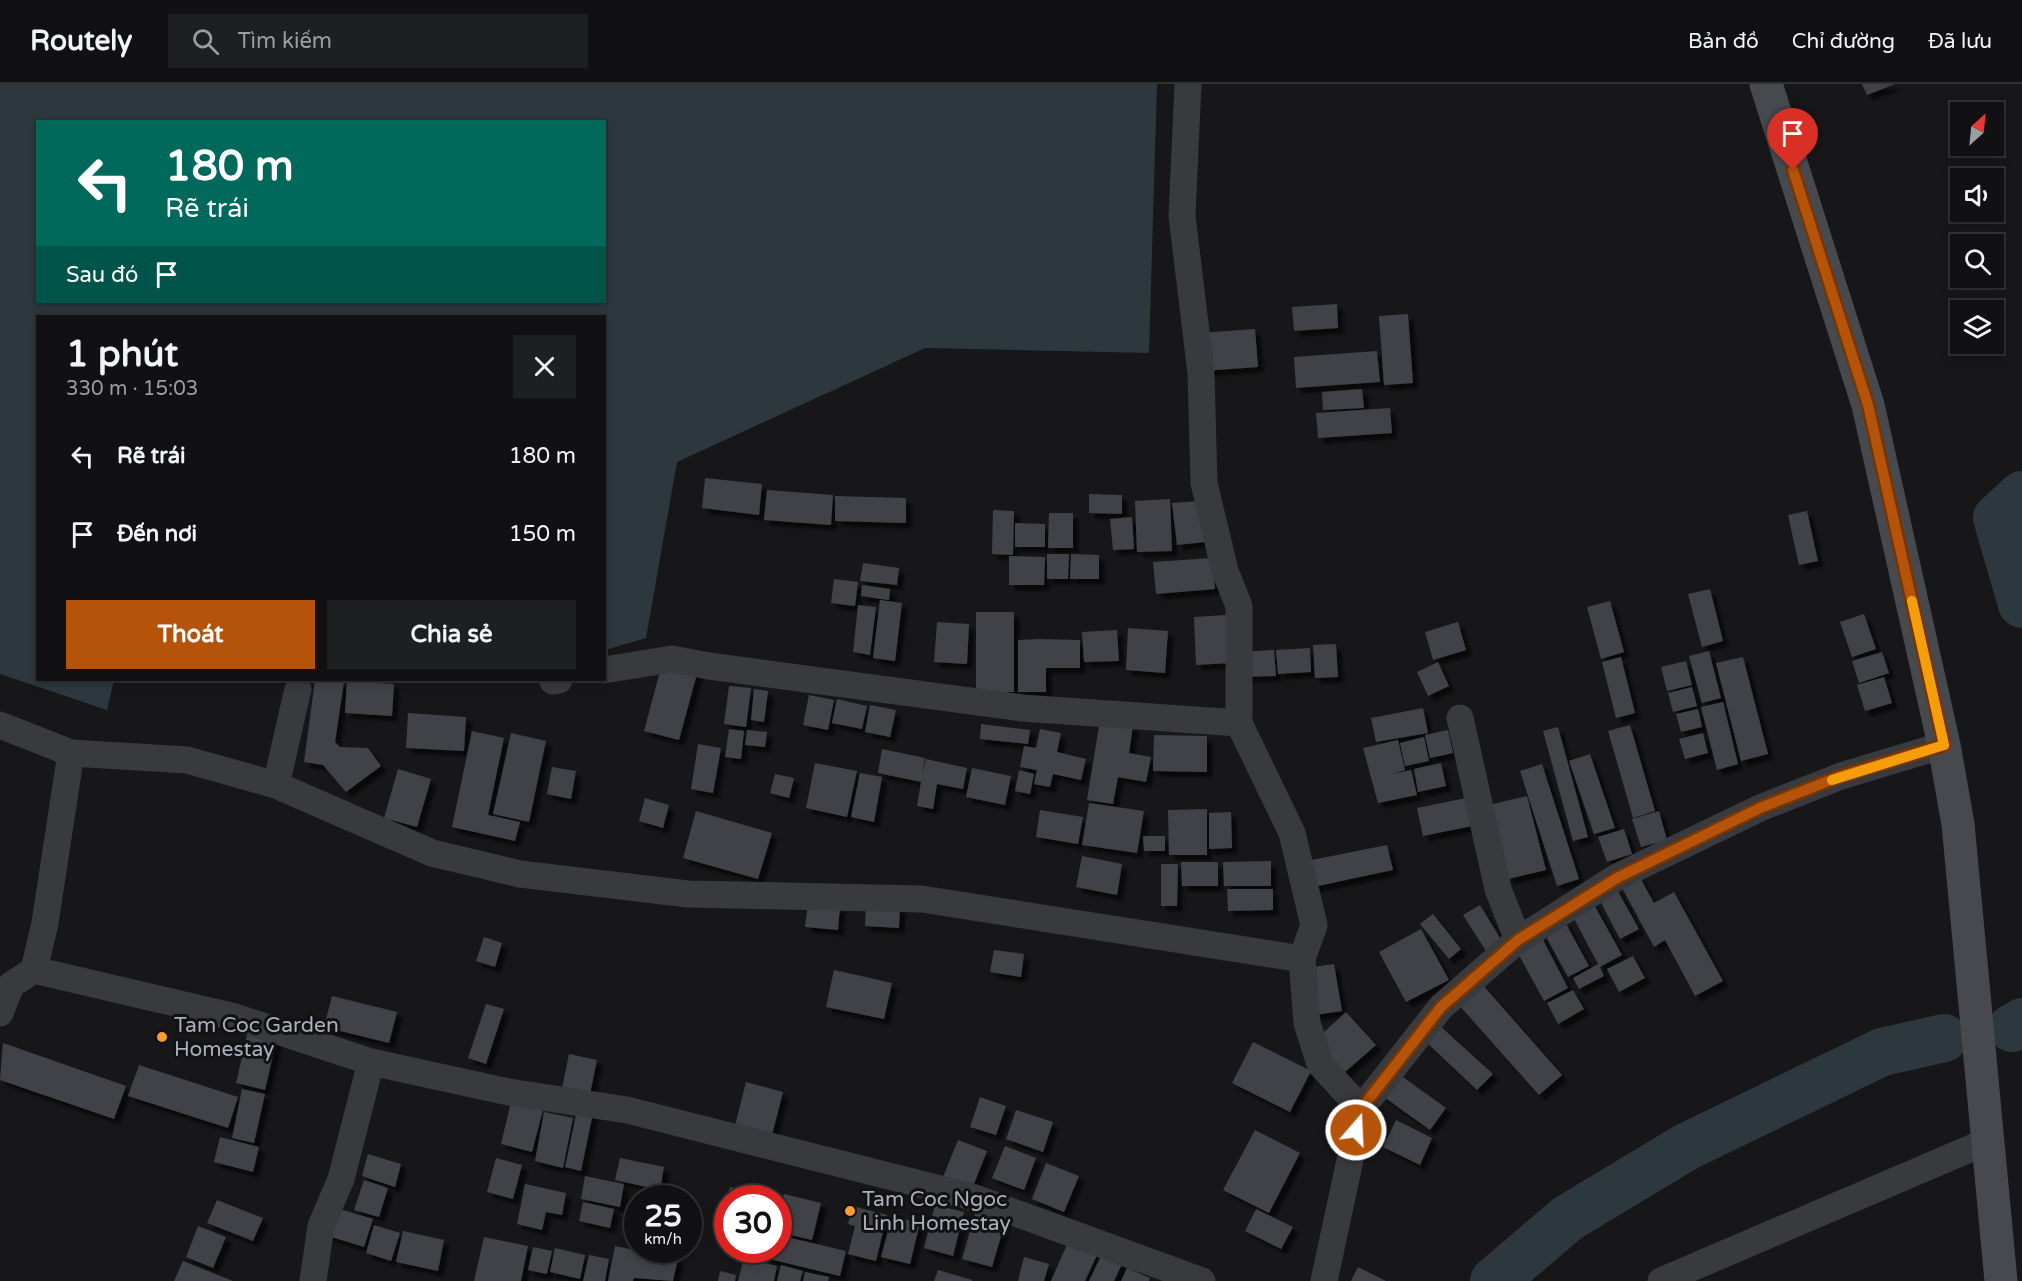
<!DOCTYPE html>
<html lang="vi">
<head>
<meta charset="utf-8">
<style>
	:root { --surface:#111113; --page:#1e1f21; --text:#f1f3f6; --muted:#9c9da0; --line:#303133; --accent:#b45309 }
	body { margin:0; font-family:"Varela Round",sans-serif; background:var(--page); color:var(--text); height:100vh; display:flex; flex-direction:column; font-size:22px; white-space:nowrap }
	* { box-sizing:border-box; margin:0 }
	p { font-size:20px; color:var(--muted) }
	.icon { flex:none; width:33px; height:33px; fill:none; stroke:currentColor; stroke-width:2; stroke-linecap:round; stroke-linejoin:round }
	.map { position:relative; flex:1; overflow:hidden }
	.drawer { position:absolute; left:36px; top:231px; width:570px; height:366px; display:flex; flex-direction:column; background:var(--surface); border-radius:0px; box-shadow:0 3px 9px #0003,0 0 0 2px var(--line) }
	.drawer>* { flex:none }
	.banner { position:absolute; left:36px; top:36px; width:570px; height:183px; border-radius:0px; box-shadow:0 3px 9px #0003,0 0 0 2px var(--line); background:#00695c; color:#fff; overflow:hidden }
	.needle { width:39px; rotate:27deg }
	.tools { position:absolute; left:1950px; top:18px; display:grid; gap:12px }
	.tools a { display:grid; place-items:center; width:54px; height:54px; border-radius:0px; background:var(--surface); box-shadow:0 3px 9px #0003,0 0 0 2px var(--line); font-size:30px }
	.speed { position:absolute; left:624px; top:1101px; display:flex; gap:12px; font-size:30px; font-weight:700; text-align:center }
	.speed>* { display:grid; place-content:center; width:78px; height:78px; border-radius:50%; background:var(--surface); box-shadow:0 3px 9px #0003,0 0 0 2px var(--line); line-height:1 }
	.speed small { font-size:15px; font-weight:400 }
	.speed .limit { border:9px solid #d22; background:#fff; color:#111 }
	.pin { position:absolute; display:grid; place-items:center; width:51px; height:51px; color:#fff; margin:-62px -26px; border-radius:50% 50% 50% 0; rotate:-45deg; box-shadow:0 0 6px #0007 }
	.pin .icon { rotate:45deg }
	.me { position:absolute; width:66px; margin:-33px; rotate:19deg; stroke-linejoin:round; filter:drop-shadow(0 0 4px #0008) }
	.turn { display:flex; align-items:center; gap:21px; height:126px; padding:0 30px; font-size:27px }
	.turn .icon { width:78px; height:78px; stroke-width:2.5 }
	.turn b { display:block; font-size:42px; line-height:51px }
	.then { display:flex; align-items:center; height:57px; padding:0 30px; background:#0003; gap:12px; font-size:22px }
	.round { display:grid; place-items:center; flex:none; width:63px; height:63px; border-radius:0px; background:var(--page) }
	.headline { display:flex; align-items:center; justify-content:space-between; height:102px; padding:0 30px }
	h1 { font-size:36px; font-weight:800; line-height:45px }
	.button { display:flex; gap:12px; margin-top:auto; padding:12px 30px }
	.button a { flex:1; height:69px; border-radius:0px; background:var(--accent); color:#fff; font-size:24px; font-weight:800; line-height:69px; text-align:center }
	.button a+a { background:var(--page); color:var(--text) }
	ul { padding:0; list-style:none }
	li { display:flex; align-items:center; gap:18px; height:78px; padding:0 30px }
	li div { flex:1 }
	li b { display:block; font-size:22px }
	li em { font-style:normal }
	header { display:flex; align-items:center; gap:36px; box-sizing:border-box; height:84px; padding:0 30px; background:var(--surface); border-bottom:2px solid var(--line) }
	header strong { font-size:28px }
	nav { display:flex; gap:33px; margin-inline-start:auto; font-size:21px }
	.search { width:420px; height:54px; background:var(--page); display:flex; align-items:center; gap:15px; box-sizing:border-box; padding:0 21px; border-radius:0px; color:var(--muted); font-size:22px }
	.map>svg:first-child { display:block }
</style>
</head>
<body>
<header>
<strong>Routely</strong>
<div class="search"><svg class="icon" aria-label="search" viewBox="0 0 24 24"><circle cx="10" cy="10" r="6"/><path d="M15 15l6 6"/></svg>Tìm kiếm</div>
<nav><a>Bản đồ</a><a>Chỉ đường</a><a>Đã lưu</a></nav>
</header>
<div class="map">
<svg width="2022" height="1197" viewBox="0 0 2022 1197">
	<defs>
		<filter id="shadow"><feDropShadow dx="5.5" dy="5.5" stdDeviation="1.5" flood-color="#0009"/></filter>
	</defs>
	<rect width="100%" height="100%" fill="#171719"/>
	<path fill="#2c383e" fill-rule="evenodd" d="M0,0H1157L1149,269L925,264L677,378L646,554L605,566L604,232H38V596H114L107,626L0,590ZM38,38H604V218H38Z"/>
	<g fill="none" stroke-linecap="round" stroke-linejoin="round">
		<g stroke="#2c383e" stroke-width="48">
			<path d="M2022,411L1997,434L2022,520"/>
			<path d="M2012,944L2022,938"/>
			<path d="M1494,1197L1568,1134L1686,1063L1882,968L1944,954"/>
		</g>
	</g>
	<g fill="#414246" filter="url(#shadow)">
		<path d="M1862,0H1895L1867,11Z"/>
		<path d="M1337,220L1338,244L1294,247L1292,223Z"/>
		<path d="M1408,230L1413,299L1384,301L1379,232Z"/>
		<path d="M1255,245L1258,283L1203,287L1200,249Z"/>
		<path d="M1377,267L1380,298L1296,304L1294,273Z"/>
		<path d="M1362,305L1364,324L1323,326L1322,308Z"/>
		<path d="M1390,324L1392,349L1318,354L1316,329Z"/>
		<path d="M705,394L762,400L759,431L702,424Z"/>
		<path d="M767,406L833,411L831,441L764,436Z"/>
		<path d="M1089,410L1122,411V430L1089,429Z"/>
		<path d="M835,412L906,414V439L835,437Z"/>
		<path d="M1170,415L1172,467L1137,468L1135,417Z"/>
		<path d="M1200,417L1205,458L1177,461L1172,419Z"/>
		<path d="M993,426L1014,427L1013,471L992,470Z"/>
		<path d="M1807,427L1818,477L1799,481L1788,431Z"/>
		<path d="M1049,429H1073V464H1048Z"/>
		<path d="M1132,433L1134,465L1113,466L1110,435Z"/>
		<path d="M1015,439L1045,440V463H1015Z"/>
		<path d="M1047,470H1069L1068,495H1047Z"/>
		<path d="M1071,470L1099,471V495H1070Z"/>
		<path d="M1009,472L1045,473L1044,501H1009Z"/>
		<path d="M1212,474L1215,505L1156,510L1153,478Z"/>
		<path d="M863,479L899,484L897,501L860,497Z"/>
		<path d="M834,495L858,498L855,522L831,519Z"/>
		<path d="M862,501L890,505L889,516L861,512Z"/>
		<path d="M1710,505L1723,557L1702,563L1688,510Z"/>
		<path d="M880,516L902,519L895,577L873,574Z"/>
		<path d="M1610,517L1624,568L1601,575L1587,523Z"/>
		<path d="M858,521L876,523L870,571L853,568Z"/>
		<rect x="976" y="528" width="38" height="80"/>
		<path d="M1864,530L1876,565L1852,573L1840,538Z"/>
		<path d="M1226,531L1229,579L1196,581L1194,533Z"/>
		<path d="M937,538L969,540L967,580L934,578Z"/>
		<path d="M1458,538L1466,566L1433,576L1425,548Z"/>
		<path d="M1128,544L1168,547L1165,589L1126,586Z"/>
		<path d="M1117,546L1119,577L1084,578L1082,548Z"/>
		<path d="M1038,555L1080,556V584H1046V608H1018V556Z"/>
		<path d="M1336,560L1338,593L1315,594L1313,561Z"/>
		<path d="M1310,564L1311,588L1278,590L1276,566Z"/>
		<path d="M1274,566L1276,592L1242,593L1241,568Z"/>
		<path d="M1709,567L1721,614L1702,619L1689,572Z"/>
		<path d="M1882,568L1889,589L1859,599L1852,577Z"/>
		<path d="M1621,573L1635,629L1616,634L1602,578Z"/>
		<path d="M1743,573L1768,670L1741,677L1716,579Z"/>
		<path d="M663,576L698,586L679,656L644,647Z"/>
		<path d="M1686,577L1692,601L1667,607L1661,583Z"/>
		<path d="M1438,578L1449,602L1428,612L1417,588Z"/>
		<path d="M1884,593L1892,619L1865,627L1857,601Z"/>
		<path d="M315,596L344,598L335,658L340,663L368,664L381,682L346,708L323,681L304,678Z"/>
		<path d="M347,597L394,600L392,632L345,629Z"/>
		<path d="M729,602L751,604L746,643L724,640Z"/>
		<path d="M1692,603L1697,622L1673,628L1668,609Z"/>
		<path d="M754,605L768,607L764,638L751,636Z"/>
		<path d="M809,611L834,616L828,646L803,641Z"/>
		<path d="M837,615L867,622L862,645L832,639Z"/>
		<path d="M1723,618L1738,680L1717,686L1701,623Z"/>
		<path d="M870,621L896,626L890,653L865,648Z"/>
		<path d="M1423,624L1428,649L1376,658L1371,634Z"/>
		<path d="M1698,625L1702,643L1681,648L1676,630Z"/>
		<path d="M408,629L466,633L464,667L406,664Z"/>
		<path d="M1100,636L1133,642L1129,669L1151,673L1146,698L1118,693L1113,720L1087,716Z"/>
		<path d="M981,640L1030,646L1028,660L980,655Z"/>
		<path d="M1630,641L1655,727L1633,734L1608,647Z"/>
		<path d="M1558,643L1588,753L1573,757L1543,647Z"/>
		<path d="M729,645L744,647L741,675L725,673Z"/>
		<path d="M1040,645L1061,649L1057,668L1086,675L1081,696L1053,690L1050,703L1034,700L1037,686L1020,683L1024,662L1036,664Z"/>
		<path d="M747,646L767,648L765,663L745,661Z"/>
		<path d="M1448,646L1453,669L1430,674L1425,651Z"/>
		<path d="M472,647L504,654L488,731L520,738L515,757L452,743Z"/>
		<path d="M511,649L546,657L529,738L493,730Z"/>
		<path d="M1703,649L1708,669L1685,675L1679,655Z"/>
		<path d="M1154,651L1207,652V688L1153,687Z"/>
		<path d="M1424,653L1429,677L1405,682L1400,659Z"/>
		<path d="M1398,656L1405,686L1392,690L1411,686L1417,711L1378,719L1363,664Z"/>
		<path d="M698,660L721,664L713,709L691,705Z"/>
		<path d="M882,665L925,674L922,691L926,675L967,684L963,705L937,700L933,725L917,722L921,698L878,689Z"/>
		<path d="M1590,670L1615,744L1594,750L1569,677Z"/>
		<path d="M815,679L857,687L847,733L806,724Z"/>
		<path d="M1441,679L1446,702L1418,708L1414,685Z"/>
		<path d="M1542,680L1579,795L1557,802L1520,687Z"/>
		<path d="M552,683L576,687L571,715L547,710Z"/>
		<path d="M972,684L1011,692L1005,721L966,713Z"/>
		<path d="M398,685L431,695L417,743L384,734Z"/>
		<path d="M1019,686L1034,690L1030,710L1015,707Z"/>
		<path d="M860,689L882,693L874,738L851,733Z"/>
		<path d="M775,690L794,694L789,714L770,709Z"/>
		<path d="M1527,712L1546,786L1508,795L1489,721Z"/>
		<path d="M1471,713L1477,741L1423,752L1417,724Z"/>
		<path d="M645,714L669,721L663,744L639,737Z"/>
		<path d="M1089,719L1144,727L1137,769L1082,761Z"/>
		<path d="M1207,725V771H1169L1168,726Z"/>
		<path d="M1040,726L1083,733L1078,760L1036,753Z"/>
		<path d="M696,727L772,749L758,795L683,774Z"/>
		<path d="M1659,727L1667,756L1641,763L1632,735Z"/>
		<path d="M1231,728L1232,764L1209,765V729Z"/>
		<path d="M1624,745L1632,770L1607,778L1598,753Z"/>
		<path d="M1143,752H1165V767H1144Z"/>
		<path d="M1387,761L1393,786L1313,803L1307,777Z"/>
		<path d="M1082,772L1122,780L1117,811L1076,803Z"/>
		<path d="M1271,777V802H1224L1223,778Z"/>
		<path d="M1181,778H1218V802H1182Z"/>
		<path d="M1161,780H1178L1177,822H1161Z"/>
		<path d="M1639,792L1654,819L1674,808L1723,897L1695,912L1665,856L1654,863L1621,802Z"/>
		<path d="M1616,804L1639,845L1620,855L1598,813Z"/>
		<path d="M1227,805H1273V826L1228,827Z"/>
		<path d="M1592,817L1622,871L1600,883L1604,892L1579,905L1573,894L1598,880L1571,829Z"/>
		<path d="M808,820L840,823L838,846L805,843Z"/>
		<path d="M866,821L900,822L899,844L865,842Z"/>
		<path d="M1480,821L1502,857L1486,867L1463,831Z"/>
		<path d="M1433,830L1461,865L1449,875L1420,840Z"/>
		<path d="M1565,838L1589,882L1568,893L1544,849Z"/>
		<path d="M1421,845L1449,896L1406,918L1379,868Z"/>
		<path d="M1540,850L1568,904L1544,917L1515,864Z"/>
		<path d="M484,853L502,859L495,883L476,877Z"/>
		<path d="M994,866L1024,870L1021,893L990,888Z"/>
		<path d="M1633,872L1645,894L1619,908L1607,885Z"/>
		<path d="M1334,880L1342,927L1315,931L1307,884Z"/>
		<path d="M834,886L892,899L884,935L826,923Z"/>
		<path d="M1481,899L1562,991L1539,1011L1458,920Z"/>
		<path d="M1573,906L1584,925L1558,940L1547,919Z"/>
		<path d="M332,912L397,928L389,959L324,943Z"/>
		<path d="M486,920L504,925L486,980L468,974Z"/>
		<path d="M1346,928L1376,961L1344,989L1315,956Z"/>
		<path d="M1439,941L1493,990L1477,1006L1425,957Z"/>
		<path d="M248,947L277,954L265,1006L236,999Z"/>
		<path d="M1253,958L1311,987L1290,1028L1232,999Z"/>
		<path d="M3,959L126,1002L114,1035L0,996Z"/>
		<path d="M569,970L597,976L590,1010L562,1004Z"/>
		<path d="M139,981L238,1013L228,1044L128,1012Z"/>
		<path d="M1396,988L1446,1024L1430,1046L1380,1010Z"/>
		<path d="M746,998L783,1008L772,1051L735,1042Z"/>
		<path d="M242,1005L265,1010L254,1059L232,1054Z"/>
		<path d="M980,1013L1006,1022L996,1051L970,1043Z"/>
		<path d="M511,1018L543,1026L532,1068L501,1060Z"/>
		<path d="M577,1026L593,1029L581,1087L565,1083Z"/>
		<path d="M1016,1026L1053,1038L1043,1068L1006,1055Z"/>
		<path d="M544,1028L573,1034L563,1084L535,1077Z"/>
		<path d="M1396,1036L1432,1054L1420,1081L1383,1063Z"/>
		<path d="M1255,1046L1300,1069L1269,1129L1223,1106Z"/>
		<path d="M220,1053L259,1063L253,1088L214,1078Z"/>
		<path d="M958,1056L987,1067L972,1105L943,1093Z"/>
		<path d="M1005,1062L1036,1074L1024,1106L992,1094Z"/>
		<path d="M368,1070L401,1080L395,1103L362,1092Z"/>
		<path d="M496,1074L522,1081L513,1115L487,1108Z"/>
		<path d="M620,1074L664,1083L660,1106L615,1096Z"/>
		<path d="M1046,1079L1079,1092L1064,1128L1032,1115Z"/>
		<path d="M585,1092L624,1100L620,1123L581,1115Z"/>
		<path d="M364,1096L388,1104L379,1133L354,1126Z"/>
		<path d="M525,1100L566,1109L562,1131L546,1128L542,1146L517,1140Z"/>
		<path d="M730,1103L766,1112V1114H727Z"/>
		<path d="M641,1108L668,1114H640Z"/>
		<path d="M784,1110L821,1119L812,1156L778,1148V1131Z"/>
		<path d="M217,1116L263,1134L253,1157L207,1139Z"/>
		<path d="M583,1118L614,1125L610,1144L579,1137Z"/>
		<path d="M935,1121L964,1128L953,1172L924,1164Z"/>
		<path d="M852,1122L887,1131L876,1177L848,1170L855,1142L848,1140Z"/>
		<path d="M333,1123L373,1135L364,1163L325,1151Z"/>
		<path d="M1256,1125L1293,1143L1281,1165L1245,1147Z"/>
		<path d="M976,1126L1006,1135L992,1183L962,1175Z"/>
		<path d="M636,1131H638V1164L630,1163Z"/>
		<path d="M892,1132L920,1139L910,1180L881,1173Z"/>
		<path d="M374,1141L400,1149L391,1177L366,1169Z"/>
		<path d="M198,1142L226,1153L213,1184L186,1173Z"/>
		<path d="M403,1147L444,1156L438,1187L396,1178Z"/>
		<path d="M778,1151L846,1167L840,1192L765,1174L767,1166H778Z"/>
		<path d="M484,1153L528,1162L521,1197H474Z"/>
		<path d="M1069,1156L1098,1169L1085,1197H1051Z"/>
		<path d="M615,1162L678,1175L673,1197L634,1194L633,1197H608Z"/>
		<path d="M533,1163L552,1167L547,1190L528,1186Z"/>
		<path d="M555,1164L585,1171L580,1195L550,1188Z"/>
		<path d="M1102,1170L1122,1180L1114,1197H1089Z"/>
		<path d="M589,1171L609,1175L605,1197H583Z"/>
		<path d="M1024,1173L1049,1180L1044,1197H1018Z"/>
		<path d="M744,1174L777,1182L774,1197H738Z"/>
		<path d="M183,1177L233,1197H174Z"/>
		<path d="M781,1181L803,1187L800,1197H777Z"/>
		<path d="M1358,1183L1386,1197H1351Z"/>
		<path d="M1127,1184L1150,1194L1149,1197H1121Z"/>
		<path d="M938,1186L972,1196V1197H934Z"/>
		<path d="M720,1187L736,1191L735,1197H718Z"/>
		<path d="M805,1188L829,1193L828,1197H803Z"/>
	</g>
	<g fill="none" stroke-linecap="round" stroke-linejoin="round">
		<g stroke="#383a3e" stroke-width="27">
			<path d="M1188,0L1182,132L1201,289L1204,399L1225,487L1239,522V639L1292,749L1314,841L1302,875L1307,939L1320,980L1361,1025"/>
			<path d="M604,586L672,575L709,582L1022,624L1239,639"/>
			<path d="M553,597L559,596"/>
			<path d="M298,605L276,701L432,769L520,790L688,810L922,815L1302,875"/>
			<path d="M1460,634L1498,805L1518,856"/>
			<path d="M0,641L71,669L45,839L34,886L11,901L0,929"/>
			<path d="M71,669L187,676L276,701"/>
			<path d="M34,886L235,933L371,978"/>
			<path d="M313,1197L321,1142L341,1095L371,978L509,1008L627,1026L972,1113L1202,1197"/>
			<path d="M1324,1197L1361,1025L1441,923L1518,856L1617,793L1760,724L1841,692L1944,661"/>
			<path d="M1661,1197L1988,1057"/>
		</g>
		<path stroke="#46494e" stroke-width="33" d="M1766,0L1868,321L1944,661L1958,740L2001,1197"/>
	</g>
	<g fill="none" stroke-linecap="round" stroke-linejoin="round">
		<defs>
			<path id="route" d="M1356,1046L1361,1025L1441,923L1518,856L1617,794L1760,724L1841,692L1944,661L1868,321L1793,86"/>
		</defs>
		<use href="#route" stroke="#753606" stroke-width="15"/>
		<use href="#route" stroke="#b45309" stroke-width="10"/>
		<path stroke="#f59e0b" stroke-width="10" d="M1832,696L1944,661L1912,517"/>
	</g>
	<g fill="#f89d2f" stroke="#121214" stroke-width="2">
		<circle cx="162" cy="953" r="6"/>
		<circle cx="850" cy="1127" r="6"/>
	</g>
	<g text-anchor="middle" stroke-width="6" stroke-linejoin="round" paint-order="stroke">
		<g font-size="21" fill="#a9b0b9" stroke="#121214" text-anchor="start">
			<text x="174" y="948">Tam Coc Garden<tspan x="174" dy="24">Homestay</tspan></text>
			<text x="862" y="1122">Tam Coc Ngoc<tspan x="862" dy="24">Linh Homestay</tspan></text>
		</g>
	</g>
</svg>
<div class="tools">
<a><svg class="needle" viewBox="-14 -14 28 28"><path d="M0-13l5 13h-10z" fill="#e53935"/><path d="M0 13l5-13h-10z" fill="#9c9da0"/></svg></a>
<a><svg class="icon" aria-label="sound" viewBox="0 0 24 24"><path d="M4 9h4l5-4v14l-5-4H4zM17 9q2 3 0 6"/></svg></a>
<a><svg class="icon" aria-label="search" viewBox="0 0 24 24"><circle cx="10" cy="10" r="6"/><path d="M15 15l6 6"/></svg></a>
<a><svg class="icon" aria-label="layers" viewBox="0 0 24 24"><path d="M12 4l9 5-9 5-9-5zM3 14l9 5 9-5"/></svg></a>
</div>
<div class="speed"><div>25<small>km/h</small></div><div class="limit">30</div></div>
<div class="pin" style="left:1793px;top:86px;background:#d93025"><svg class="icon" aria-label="arrive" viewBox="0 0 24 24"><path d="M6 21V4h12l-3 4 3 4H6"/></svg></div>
<svg class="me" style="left:1356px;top:1046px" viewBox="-20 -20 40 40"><circle r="17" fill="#b45309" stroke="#fff" stroke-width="3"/><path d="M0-11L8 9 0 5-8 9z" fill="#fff"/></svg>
<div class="banner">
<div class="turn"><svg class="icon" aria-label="left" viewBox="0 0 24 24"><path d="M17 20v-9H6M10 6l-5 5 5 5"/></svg><div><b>180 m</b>Rẽ trái</div></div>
<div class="then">Sau đó<svg class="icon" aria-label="arrive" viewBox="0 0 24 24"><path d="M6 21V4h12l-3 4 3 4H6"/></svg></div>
</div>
<section class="drawer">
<div class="headline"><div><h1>1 phút</h1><p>330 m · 15:03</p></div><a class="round"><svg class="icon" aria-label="close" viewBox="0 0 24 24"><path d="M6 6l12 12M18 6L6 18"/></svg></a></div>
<ul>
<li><svg class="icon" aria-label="left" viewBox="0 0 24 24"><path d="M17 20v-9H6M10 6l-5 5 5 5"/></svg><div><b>Rẽ trái</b></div><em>180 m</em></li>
<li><svg class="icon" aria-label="arrive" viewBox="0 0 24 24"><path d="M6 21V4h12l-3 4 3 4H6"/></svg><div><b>Đến nơi</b></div><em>150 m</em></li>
</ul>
<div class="button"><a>Thoát</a><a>Chia sẻ</a></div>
</section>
</div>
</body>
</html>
